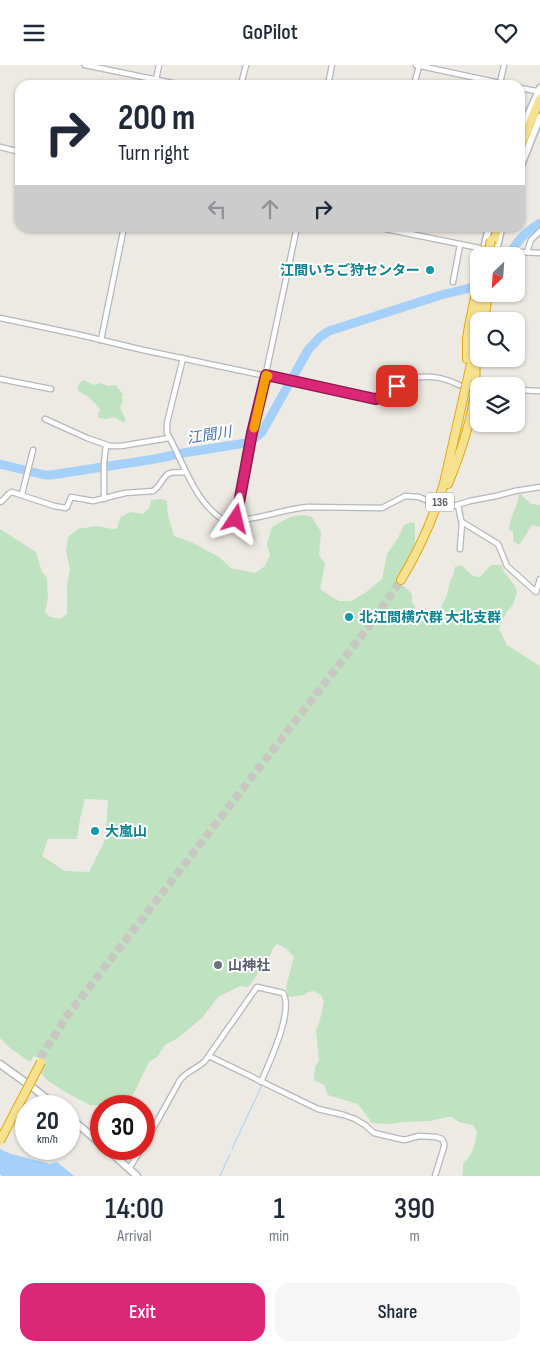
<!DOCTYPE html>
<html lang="en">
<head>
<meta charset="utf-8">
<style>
	:root { --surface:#fff; --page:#f6f6f7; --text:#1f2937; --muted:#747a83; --accent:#db2777 }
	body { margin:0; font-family:"Sofia Sans Condensed","Noto Sans JP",sans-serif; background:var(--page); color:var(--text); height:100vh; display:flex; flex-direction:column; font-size:19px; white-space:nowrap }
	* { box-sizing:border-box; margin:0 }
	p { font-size:16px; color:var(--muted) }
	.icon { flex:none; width:28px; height:28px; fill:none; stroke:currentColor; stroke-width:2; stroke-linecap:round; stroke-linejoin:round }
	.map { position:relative; height:1111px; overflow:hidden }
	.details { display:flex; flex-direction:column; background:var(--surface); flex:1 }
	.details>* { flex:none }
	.guide { position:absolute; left:15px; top:15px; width:510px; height:152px; border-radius:15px; box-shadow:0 1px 4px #0004; background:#fff; color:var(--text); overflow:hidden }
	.needle { width:32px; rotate:205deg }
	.tools { position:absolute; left:470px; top:182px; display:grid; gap:10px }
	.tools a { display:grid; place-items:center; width:55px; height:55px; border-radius:10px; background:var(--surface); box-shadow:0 1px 4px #0004; font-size:25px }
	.speed { position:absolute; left:15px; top:1030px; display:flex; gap:10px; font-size:25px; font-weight:700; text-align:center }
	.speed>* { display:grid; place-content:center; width:65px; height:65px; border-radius:50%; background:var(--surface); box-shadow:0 1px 4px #0004; line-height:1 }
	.speed small { font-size:12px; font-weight:400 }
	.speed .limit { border:8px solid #d22; background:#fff; color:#111 }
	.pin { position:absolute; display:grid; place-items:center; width:42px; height:42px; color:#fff; margin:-21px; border-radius:10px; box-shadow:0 2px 8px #0006 }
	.me { position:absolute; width:55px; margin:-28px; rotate:10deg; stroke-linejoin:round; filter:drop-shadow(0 0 4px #0008) }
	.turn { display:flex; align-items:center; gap:18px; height:105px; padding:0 20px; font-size:22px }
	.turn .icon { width:65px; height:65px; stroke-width:2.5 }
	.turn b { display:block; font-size:35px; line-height:42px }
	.lanes { display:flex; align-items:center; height:48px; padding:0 20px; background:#0003; justify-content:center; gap:25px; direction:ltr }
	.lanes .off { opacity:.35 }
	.eta { display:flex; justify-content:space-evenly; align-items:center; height:85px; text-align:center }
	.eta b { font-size:30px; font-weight:600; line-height:35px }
	.primary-button { display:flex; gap:10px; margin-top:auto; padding:10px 20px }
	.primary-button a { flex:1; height:58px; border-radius:15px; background:var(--accent); color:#fff; font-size:20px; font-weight:600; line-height:58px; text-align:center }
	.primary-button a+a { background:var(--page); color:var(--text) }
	header { display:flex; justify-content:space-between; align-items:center; height:65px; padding:0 20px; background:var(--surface); font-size:22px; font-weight:600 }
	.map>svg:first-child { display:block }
</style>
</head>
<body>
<header><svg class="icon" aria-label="menu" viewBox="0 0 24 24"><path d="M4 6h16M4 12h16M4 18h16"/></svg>GoPilot<svg class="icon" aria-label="heart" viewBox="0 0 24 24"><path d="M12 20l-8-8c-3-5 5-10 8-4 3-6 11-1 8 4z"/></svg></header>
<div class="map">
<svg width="540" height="1111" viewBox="0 0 540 1111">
	<rect width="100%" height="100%" fill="#eceae2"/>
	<g fill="#bfe2c1" fill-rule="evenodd">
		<path d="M83,315C89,316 93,323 100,318L108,321L116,320L123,330L122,333L123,335L120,343L126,355L124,358L114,352L106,354L99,353L98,349L101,345C93,337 90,331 78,326C77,317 79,320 83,315Z"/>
		<path d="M519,428L531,439L540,440V462L532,460L519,480L513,476V466L509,465C510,451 518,442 519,428Z"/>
		<path d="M162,434L167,436L168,451L174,471L191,477L219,492L231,503L255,508L265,501L270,490L267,479L272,462C287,454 295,447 312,452L321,467L319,490L325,499L320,524L327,529L339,536H351L365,528L382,514L387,489L398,473L404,460L411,457L415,459V482L397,516L398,519L405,522L412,529V538L415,541L416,551L427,554L431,550L439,547L447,530L450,516L453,511L455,502L461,500L473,511L480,512L491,500H502L504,507L515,521L517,527L513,540L507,546L499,564L507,580L540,601V1111H462L463,1108V1098C473,1091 475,1078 477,1067L473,1060L459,1057L452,1052H448L430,1056L403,1057L391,1059L372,1058L358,1039L328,1030L324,1020L314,1015L315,1003L319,995L316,965L319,959L324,937L321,930L313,926L308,927L304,930L288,932L286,922L294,892L287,884L277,879L273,883L266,901L260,906L248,922L240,921L218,932L202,953L178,973L165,980L157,992L149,997L131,1034V1037L136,1041L90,1040L65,1027L47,1015L40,1007L45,996L34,991L30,997L10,983L0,973V464L36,487L42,507L47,513L48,533L45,546L50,552L60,554L67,549V521L70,504L66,486L68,472L78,464L96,461L113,464L117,463L121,452L130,447L143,449L150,442L151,435ZM85,734L108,735L105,775L89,807L65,806L42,791L48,774H77L80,754Z"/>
	</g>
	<path fill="#a4d0f9" d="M0,1084L11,1089L50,1099L57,1097L74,1111H2L0,1109Z"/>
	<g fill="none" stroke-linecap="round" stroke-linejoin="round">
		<g stroke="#a4d0f9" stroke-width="1">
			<path d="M232,1084L262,1020"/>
			<path d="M220,1111L230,1089"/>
		</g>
		<g stroke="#a4d0f9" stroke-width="9">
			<path d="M507,191C513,187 513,183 517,178C523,169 532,163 540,158"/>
			<path d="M0,399L45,410H51L155,394L183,388L246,378L256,372L262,367L308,285L320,272L329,266L441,230L470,223L479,219"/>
		</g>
		<path stroke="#c8c7c2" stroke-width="8" stroke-dasharray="8 4" stroke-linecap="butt" d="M40,993L67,951L372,557L401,515"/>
		<defs>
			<g id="street">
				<path d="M85,0L182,20"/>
				<path d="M416,0L509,20"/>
				<path d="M500,18L504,0"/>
				<path d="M155,20L159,0"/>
				<path d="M241,20L246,0"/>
				<path d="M328,20L332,0"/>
				<path d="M414,20L419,1"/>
				<path d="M520,23L536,26"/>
				<path d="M0,82L20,87"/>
				<path d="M376,162L484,184"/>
				<path d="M494,186L540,188"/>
				<path d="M527,187L531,175L540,166"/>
				<path d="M453,217L460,180"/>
				<path d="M0,253L76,269L143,285L375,334L380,333L408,314C427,310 441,311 459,320"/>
				<path d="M101,275L124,162"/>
				<path d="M183,293L167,358V368C183,396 194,436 222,454C250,459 280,444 308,442L382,443L405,431L419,432L435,439"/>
				<path d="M0,314L51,324"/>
				<path d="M516,325L540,326"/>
				<path d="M45,354L87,373L110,381H121L169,373"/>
				<path d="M22,429L33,385"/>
				<path d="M104,434V398L106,380"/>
				<path d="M0,437C5,435 7,428 12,427L54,441L66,443L67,442L71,432L93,436L125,428L153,426C160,422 162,413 168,409C173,406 181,408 186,407"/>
				<path d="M458,440L461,455L462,457L498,479L507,501L536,527L540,514"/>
				<path d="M442,442L447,443L470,436L496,431L515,426L540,422"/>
				<path d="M236,454L253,369L297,162"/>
				<path d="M460,484L462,457"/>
				<path d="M209,991L318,1044L344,1050L355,1054L365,1060L374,1068L404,1075L419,1071L436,1072L442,1074L444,1078V1082L435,1111"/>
				<path d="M144,1080L180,1015C187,1006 197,1004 205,996L257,922L283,928C294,946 269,998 261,1017"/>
				<path d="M129,1104L141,1084"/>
			</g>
			<g id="secondary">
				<path d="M520,68L540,23"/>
				<path d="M520,103L540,52"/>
				<path d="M484,184L489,162"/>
				<path d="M496,186L501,164"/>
				<path d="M0,999L32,1022L56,1041"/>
				<path d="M69,1052L101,1079"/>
				<path d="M107,1084L137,1111"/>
			</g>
			<g id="highway">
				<path d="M520,82L540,34"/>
				<path d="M494,176L498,162"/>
				<path d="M482,191L484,184"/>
				<path d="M495,191L496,186"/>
				<path d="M484,256L488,229"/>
				<path d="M467,294V273L469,261L479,213"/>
				<path d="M448,419C460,390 470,360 475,329C476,316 475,302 476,289"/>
				<path d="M401,515C419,485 434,452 444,418L471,299L481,229"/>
			</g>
		</defs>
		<use href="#street" stroke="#b4b7bb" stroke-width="7"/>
		<use href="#secondary" stroke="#b5b8bd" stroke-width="9"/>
		<use href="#highway" stroke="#dfa90f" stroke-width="10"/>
		<use href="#street" stroke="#fff" stroke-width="4.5"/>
		<use href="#secondary" stroke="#fff" stroke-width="6"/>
		<use href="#highway" stroke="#f6e18f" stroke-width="8"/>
		<defs>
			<g id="highway-bridge">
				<path d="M488,191L491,175"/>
				<path d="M0,1076L41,997"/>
			</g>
		</defs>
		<use href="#highway-bridge" stroke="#dfa90f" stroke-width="10" stroke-linecap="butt"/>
		<use href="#highway-bridge" stroke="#f6e18f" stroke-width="8"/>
	</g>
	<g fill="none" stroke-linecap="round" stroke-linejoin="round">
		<defs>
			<path id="route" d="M236,454L252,368L266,310L375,334L380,333L397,321"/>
		</defs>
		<use href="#route" stroke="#8e194d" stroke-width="12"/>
		<use href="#route" stroke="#db2777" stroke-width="9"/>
		<path stroke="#f59e0b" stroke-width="9" d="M254,363L266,310L268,311"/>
	</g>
	<g fill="#0f9aa8" stroke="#fff" stroke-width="2">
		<circle cx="430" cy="205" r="5"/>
		<circle cx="349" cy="552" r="5"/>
		<circle cx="95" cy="766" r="5"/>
	</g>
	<circle fill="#6b7280" stroke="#fff" stroke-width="2" cx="218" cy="900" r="5"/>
	<g text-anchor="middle" stroke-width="4" stroke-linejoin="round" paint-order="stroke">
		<rect fill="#fff" stroke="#8c8e90" stroke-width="1" x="426" y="427.5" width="28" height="19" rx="4"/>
		<g font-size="12" font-weight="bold" fill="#5a5d61">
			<text x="440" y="441">136</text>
		</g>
		<g font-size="14" font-weight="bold" fill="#0d838f" stroke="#fff" text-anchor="start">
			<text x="420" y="210" text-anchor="end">江間いちご狩センター</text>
			<text x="359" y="557">北江間横穴群 大北支群</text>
			<text x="105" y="771">大嵐山</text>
		</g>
		<g font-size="14" font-weight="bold" fill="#5b616d" stroke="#fff" text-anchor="start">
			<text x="228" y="905">山神社</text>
		</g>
		<g font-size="15" font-style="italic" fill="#4675b2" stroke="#fff">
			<text transform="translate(209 370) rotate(-9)" y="5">江間川</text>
		</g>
	</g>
</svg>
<div class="tools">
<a><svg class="needle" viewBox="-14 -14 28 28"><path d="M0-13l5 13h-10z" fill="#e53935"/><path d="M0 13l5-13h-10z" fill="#747a83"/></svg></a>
<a><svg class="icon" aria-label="search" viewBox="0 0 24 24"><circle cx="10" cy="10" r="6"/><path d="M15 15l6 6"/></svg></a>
<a><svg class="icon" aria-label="layers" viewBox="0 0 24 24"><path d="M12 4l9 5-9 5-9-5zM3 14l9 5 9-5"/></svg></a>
</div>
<div class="speed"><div>20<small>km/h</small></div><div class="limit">30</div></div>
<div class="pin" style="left:397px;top:321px;background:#d93025"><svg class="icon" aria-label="arrive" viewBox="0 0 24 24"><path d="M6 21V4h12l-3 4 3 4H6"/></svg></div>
<svg class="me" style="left:236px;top:454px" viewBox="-20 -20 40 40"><path d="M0-17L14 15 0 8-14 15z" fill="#db2777" stroke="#fff" stroke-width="4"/></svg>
<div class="guide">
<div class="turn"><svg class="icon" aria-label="right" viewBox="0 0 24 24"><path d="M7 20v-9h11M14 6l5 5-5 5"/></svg><div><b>200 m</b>Turn right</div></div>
<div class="lanes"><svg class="icon off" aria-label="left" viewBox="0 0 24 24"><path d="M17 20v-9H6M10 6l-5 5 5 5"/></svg><svg class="icon off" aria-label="ahead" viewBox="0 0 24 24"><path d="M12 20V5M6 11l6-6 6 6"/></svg><svg class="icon" aria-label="right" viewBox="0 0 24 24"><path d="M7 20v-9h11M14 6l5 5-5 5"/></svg></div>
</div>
</div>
<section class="details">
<div class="eta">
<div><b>14:00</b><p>Arrival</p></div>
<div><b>1</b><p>min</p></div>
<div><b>390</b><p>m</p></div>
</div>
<div class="primary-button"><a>Exit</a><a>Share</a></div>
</section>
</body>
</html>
